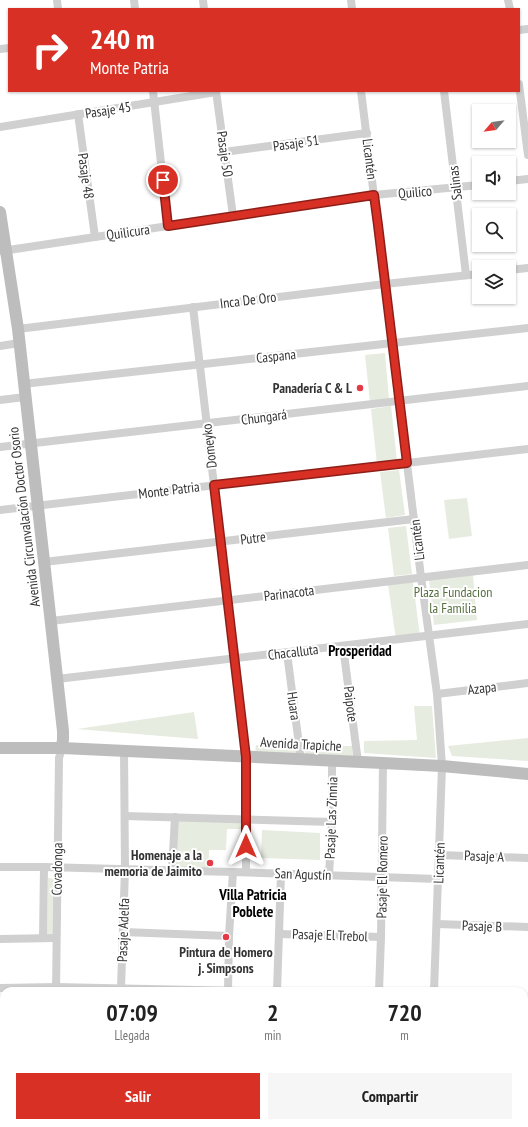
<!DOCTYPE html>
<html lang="es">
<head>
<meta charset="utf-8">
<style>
	:root { --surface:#fff; --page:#f6f6f6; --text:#222; --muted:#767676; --accent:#d93025 }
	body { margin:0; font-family:"PT Sans Narrow",sans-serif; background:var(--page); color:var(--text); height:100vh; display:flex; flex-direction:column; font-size:15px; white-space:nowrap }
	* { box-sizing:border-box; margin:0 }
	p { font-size:13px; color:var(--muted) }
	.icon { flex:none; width:22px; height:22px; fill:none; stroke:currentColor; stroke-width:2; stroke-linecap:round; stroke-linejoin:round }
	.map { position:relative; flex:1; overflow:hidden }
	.panel { position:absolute; left:0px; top:987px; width:528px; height:140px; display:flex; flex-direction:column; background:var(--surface); border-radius:12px 12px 0 0; box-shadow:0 1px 3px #0004 }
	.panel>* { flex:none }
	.banner { position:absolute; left:8px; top:8px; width:512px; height:84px; border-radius:0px; box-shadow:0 1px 3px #0004; background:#d93025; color:#fff; overflow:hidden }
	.needle { width:26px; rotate:242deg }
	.buttons { position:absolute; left:472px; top:104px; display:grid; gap:8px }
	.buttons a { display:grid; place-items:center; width:44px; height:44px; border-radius:0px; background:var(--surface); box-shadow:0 1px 3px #0004; font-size:20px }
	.pin { position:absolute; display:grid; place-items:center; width:34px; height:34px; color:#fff; margin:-17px; border:2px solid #fff; border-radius:50%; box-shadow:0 1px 4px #0007 }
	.me { position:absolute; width:44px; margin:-22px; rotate:0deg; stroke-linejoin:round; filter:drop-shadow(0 0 3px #0008) }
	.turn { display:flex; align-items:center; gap:14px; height:84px; padding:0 16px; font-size:18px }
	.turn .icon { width:52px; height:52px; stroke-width:2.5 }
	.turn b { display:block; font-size:28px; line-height:34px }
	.eta { display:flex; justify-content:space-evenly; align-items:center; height:68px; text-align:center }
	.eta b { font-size:24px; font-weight:800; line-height:28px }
	.cta { display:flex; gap:8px; margin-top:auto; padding:8px 16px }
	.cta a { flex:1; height:46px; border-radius:0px; background:var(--accent); color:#fff; font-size:16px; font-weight:800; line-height:46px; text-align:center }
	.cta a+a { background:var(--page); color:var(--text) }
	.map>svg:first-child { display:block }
</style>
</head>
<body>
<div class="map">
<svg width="528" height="1127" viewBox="0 0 528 1127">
	<rect width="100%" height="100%" fill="#fff"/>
	<g fill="#e6ecdf">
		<path d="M385,353L389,399L370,402L365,355Z"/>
		<path d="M391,406L397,461L377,464L371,409Z"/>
		<path d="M399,470L405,515L386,518L380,472Z"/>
		<path d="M467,498L472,536L449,539L444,500Z"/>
		<path d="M406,526L412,574L394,576L388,528Z"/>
		<path d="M473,575L477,620L434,625L429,580Z"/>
		<path d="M413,582L420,637L396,639L388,585Z"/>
		<path d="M414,706H432L436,758L364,753V741L417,740Z"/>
		<path d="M194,712L198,739L77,729Z"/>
		<path d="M528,738V761L452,756L448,746Z"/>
		<path d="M296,744V754L255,753L256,745Z"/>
		<path d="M304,746H352L353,756L305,754Z"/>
		<path d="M176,818L245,819V829H227L226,850H209V870L173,869Z"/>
		<path d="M262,830L320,833V860L261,858Z"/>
		<path d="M48,878L56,879L54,936H47Z"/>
		<path d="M524,1003L528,1004V1050H524Z"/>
		<rect x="524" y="1055" width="4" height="26"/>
		<path d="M165,1123H203L277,1126V1127H165Z"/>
	</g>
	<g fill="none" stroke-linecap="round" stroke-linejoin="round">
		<path stroke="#cdcdcd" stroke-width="2" stroke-dasharray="2 2" stroke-linecap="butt" d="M524,1049H528"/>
		<g stroke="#d0d0d0" stroke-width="8">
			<path d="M57,0L58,9"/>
			<path d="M134,0L135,9"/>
			<path d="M203,0L204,9"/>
			<path d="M351,0L352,9"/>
			<path d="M508,0L510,9"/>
			<path d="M519,30L528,29"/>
			<path d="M0,49L9,48"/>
			<path d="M519,84L528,155"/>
			<path d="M153,91L168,226"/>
			<path d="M216,91L233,216"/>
			<path d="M361,91L421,577L437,694L442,766L434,991"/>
			<path d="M444,91L466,275"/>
			<path d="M78,114L95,237"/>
			<path d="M0,127L216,92"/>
			<path d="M224,152L367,133"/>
			<path d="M509,181L528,179"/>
			<path d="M2,251L374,195L479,185"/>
			<path d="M509,270L528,268"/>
			<path d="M193,307L246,757V872"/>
			<path d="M18,329L385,284L479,274"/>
			<path d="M0,346L19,343"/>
			<path d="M23,384L528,328"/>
			<path d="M0,400L25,397"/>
			<path d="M0,447L528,386"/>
			<path d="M0,510L528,449"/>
			<path d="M44,562L414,519"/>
			<path d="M51,621L528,565"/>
			<path d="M343,646L358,762"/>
			<path d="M287,653L301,760"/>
			<path d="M57,679L528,624"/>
			<path d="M437,694L528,683"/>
			<path d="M125,816L332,822"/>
			<path d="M439,855L528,858"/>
			<path d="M0,867H44L233,872L438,879"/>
			<path d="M172,871L175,817"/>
			<path d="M329,875L332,822V761"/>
			<path d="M437,924L528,927"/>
			<path d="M123,932L229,936"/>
			<path d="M279,934L381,937"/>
			<path d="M43,938L44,867"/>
			<path d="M0,939L56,938"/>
			<path d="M0,988L56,987L241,991"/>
			<path d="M121,988L125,869L124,751"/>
			<path d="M56,991L59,758L62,748"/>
			<path d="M228,991L229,936L233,872"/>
			<path d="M277,991L281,874"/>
			<path d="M379,991L381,937L383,763"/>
			<path d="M524,1002H528"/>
			<path d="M0,1062H4"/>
			<path d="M524,1089H528"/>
			<path d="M54,1127V1123"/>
			<path d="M163,1127L164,1123"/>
			<path d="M279,1127V1123"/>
			<path d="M353,1127V1123"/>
			<path d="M430,1127V1123"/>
		</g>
		<g stroke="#bdbdbd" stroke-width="12">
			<path d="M0,212L18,329L63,731V739L62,748"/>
			<path d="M0,748H62L383,763L442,766L528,774"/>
		</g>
	</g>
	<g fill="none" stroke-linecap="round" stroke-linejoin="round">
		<defs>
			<path id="route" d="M163,180L168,226L374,195L378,225L407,463L214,485L246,757V846"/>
		</defs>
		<use href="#route" stroke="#8d1f18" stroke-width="10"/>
		<use href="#route" stroke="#d93025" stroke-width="7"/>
	</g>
	<g fill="#e63946" stroke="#fff" stroke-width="1.5">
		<circle cx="360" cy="388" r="4"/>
		<circle cx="210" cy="863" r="4"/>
		<circle cx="226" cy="937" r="4"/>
	</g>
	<g text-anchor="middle" stroke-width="4" stroke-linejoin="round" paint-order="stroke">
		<g font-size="14" fill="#333" stroke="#fff">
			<text transform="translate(108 110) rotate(-9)" y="5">Pasaje 45</text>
			<text transform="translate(296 143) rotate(-8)" y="5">Pasaje 51</text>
			<text transform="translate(225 154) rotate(82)" y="5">Pasaje 50</text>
			<text transform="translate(370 159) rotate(83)" y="5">Licantén</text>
			<text transform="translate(86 176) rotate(82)" y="5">Pasaje 48</text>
			<text transform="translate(455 183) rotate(-97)" y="5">Salinas</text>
			<text transform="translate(415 192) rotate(-5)" y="5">Quilico</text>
			<text transform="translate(128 232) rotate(-8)" y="5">Quilicura</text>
			<text transform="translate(248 300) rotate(-7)" y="5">Inca De Oro</text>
			<text transform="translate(276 356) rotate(-6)" y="5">Caspana</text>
			<text transform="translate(264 417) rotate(-7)" y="5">Chungará</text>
			<text transform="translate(209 446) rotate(-97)" y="5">Domeyko</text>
			<text transform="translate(169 490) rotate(-7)" y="5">Monte Patria</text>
			<text transform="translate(24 517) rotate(-97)" y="5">Avenida Circunvalación Doctor Osorio</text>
			<text transform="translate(253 538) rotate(-7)" y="5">Putre</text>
			<text transform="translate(417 540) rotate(-97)" y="5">Licantén</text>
			<text transform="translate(289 593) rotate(-7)" y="5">Parinacota</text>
			<text transform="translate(293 652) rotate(-7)" y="5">Chacalluta</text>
			<text transform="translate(482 688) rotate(-7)" y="5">Azapa</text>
			<text transform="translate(351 704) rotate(83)" y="5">Paipote</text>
			<text transform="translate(294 706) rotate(82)" y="5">Huara</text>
			<text transform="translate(301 744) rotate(3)" y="5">Avenida Trapiche</text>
			<text transform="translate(331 818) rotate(-88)" y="5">Pasaje Las Zinnia</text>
			<text transform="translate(484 856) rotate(2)" y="5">Pasaje A</text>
			<text transform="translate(439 863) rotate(-88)" y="5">Licantén</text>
			<text transform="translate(57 869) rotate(-89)" y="5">Covadonga</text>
			<text transform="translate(303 874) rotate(2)" y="5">San Agustín</text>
			<text transform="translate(382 877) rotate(-89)" y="5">Pasaje El Romero</text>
			<text transform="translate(482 926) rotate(2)" y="5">Pasaje B</text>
			<text transform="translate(123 930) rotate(-88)" y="5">Pasaje Adelfa</text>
			<text transform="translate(330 935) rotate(2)" y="5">Pasaje El Trebol</text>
		</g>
		<g font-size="14" font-weight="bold" fill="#333" stroke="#fff" text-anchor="end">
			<text x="352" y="393">Panadería C &amp; L</text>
			<text x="202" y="860">Homenaje a la<tspan x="202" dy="16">memoria de Jaimito</tspan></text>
			<text x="226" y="957" text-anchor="middle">Pintura de Homero<tspan x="226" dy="16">j. Simpsons</tspan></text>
		</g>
		<g font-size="14" fill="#56703f" stroke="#fff">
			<text x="453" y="597">Plaza Fundacion<tspan x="453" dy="16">la Familia</tspan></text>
		</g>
		<g font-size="15" font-weight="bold" fill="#000" stroke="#fff">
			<text x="360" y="656">Prosperidad</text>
			<text x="253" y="900">Villa Patricia<tspan x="253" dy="17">Poblete</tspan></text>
		</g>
	</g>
</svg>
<div class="buttons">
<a><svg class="needle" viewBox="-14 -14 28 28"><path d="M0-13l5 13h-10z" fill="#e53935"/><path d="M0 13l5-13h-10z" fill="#767676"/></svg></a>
<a><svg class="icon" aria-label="sound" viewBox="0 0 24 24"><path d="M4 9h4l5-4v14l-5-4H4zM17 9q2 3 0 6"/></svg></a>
<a><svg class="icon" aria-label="search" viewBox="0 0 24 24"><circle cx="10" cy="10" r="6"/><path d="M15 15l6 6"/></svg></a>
<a><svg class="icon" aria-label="layers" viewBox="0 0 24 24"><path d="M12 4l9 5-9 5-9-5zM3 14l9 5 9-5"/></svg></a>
</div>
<div class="pin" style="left:163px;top:180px;background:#d93025"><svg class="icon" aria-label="arrive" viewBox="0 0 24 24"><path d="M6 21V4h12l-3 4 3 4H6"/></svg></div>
<svg class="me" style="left:246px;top:846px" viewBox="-20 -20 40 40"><path d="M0-17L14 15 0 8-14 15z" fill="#d93025" stroke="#fff" stroke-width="4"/></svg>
<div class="banner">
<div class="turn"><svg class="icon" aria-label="right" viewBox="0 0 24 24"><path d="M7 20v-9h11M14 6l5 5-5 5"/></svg><div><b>240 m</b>Monte Patria</div></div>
</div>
<section class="panel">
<div class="eta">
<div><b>07:09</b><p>Llegada</p></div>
<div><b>2</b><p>min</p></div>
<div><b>720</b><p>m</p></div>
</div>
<div class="cta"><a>Salir</a><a>Compartir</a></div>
</section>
</div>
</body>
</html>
